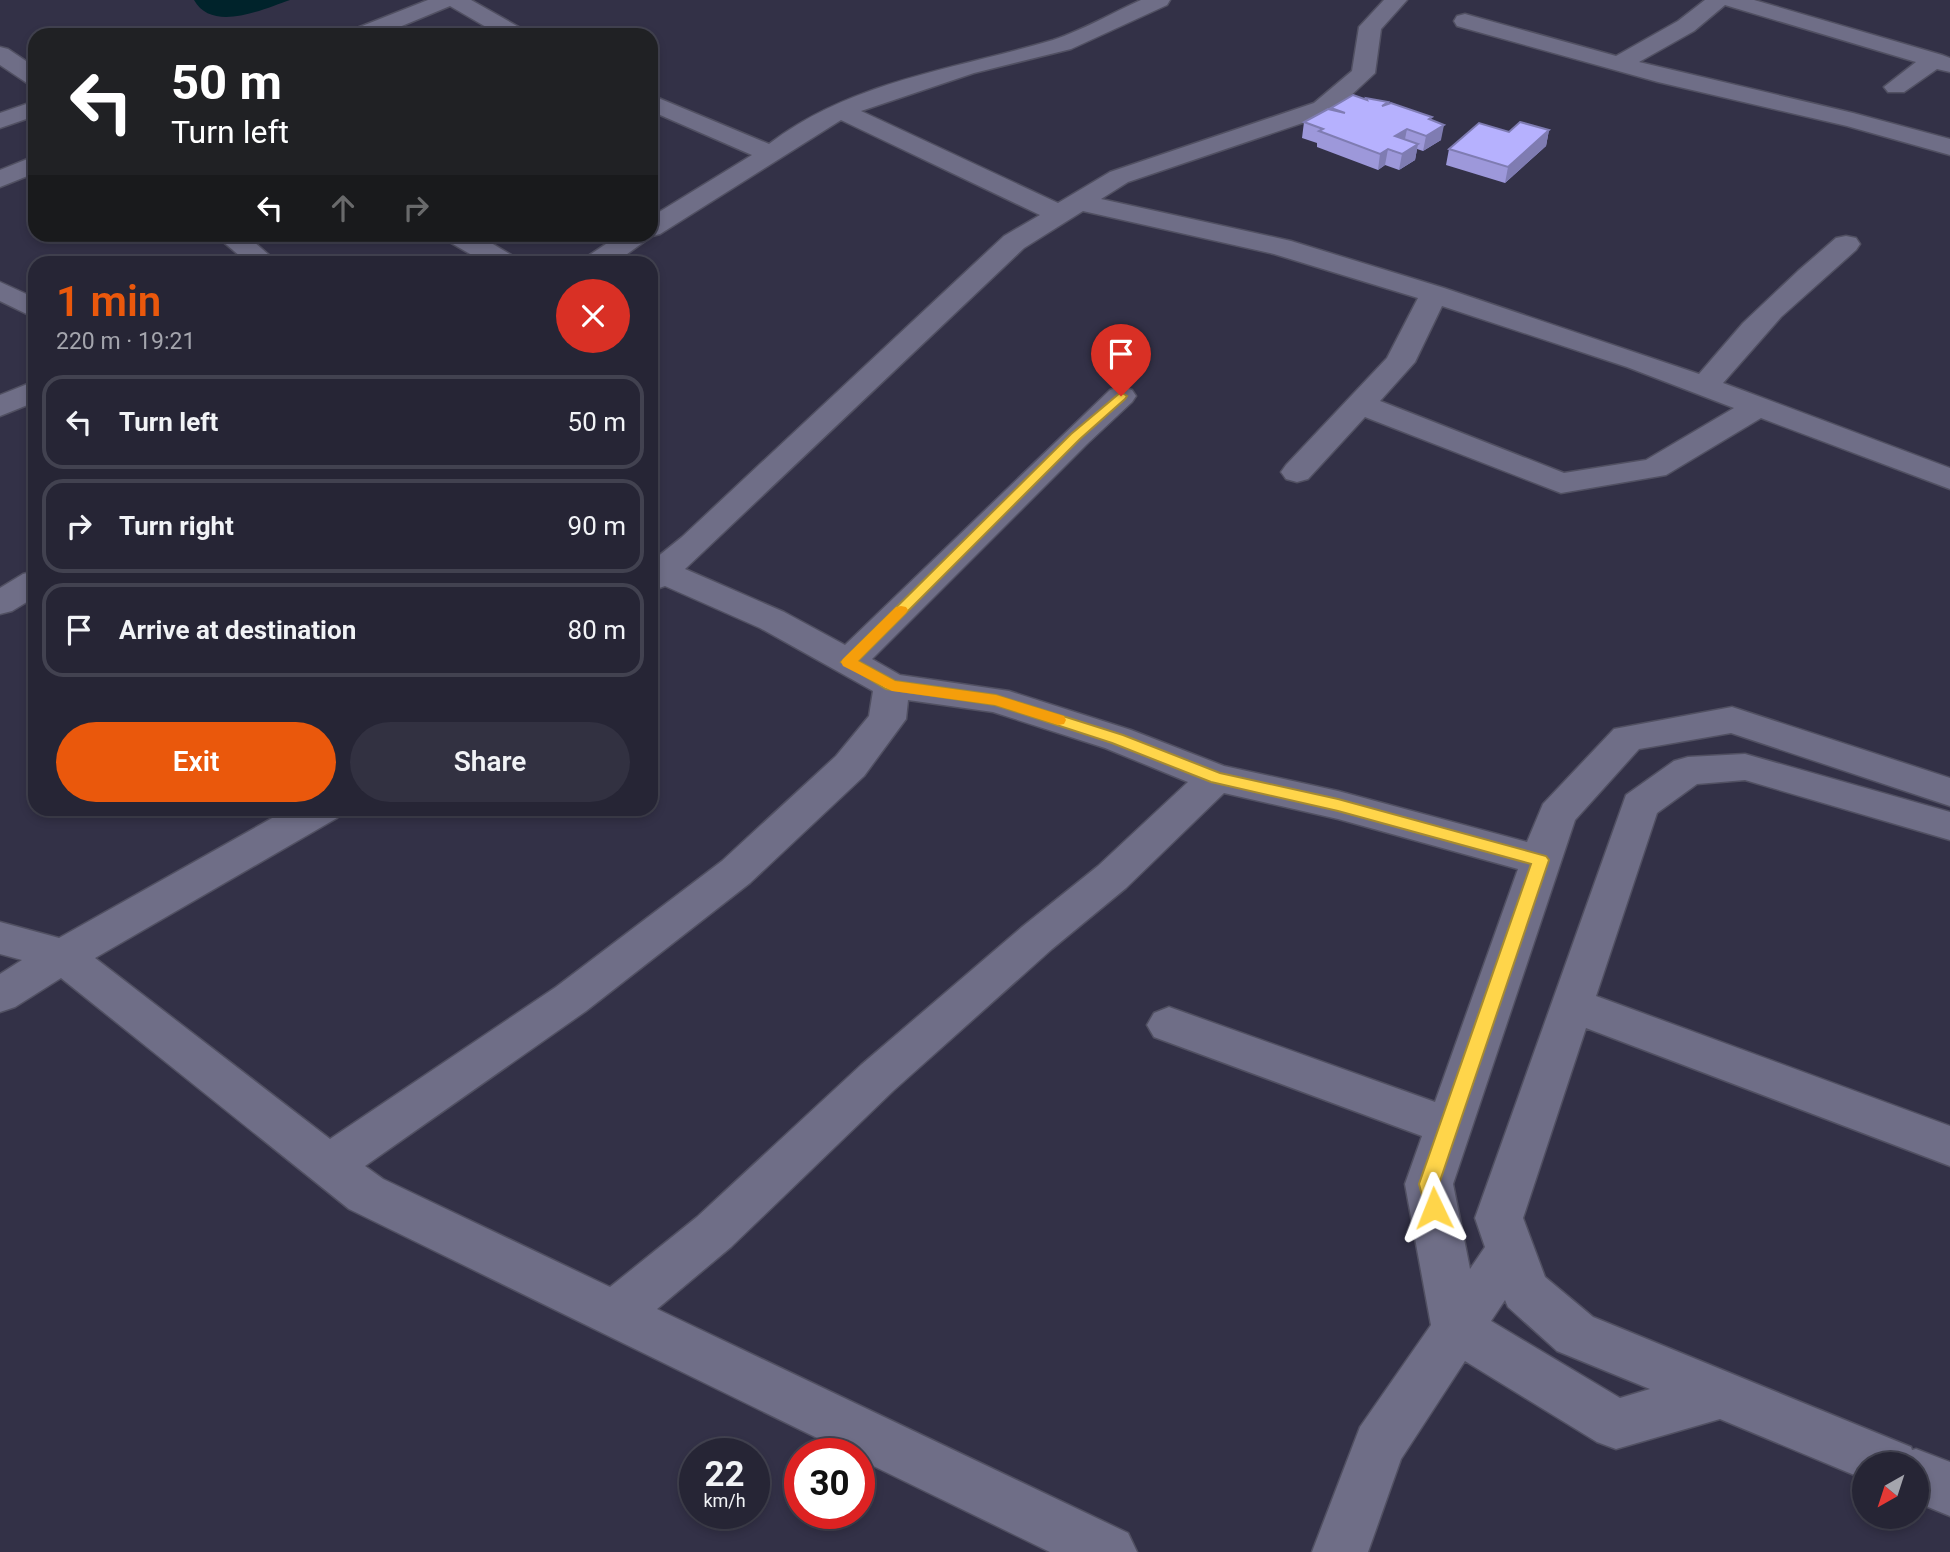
<!DOCTYPE html>
<html lang="en">
<head>
<meta charset="utf-8">
<style>
	:root { --surface:#262535; --page:#323141; --text:#f1f3f6; --muted:#a4a5ad; --line:#424250; --accent:#ea580c }
	body { margin:0; font-family:Roboto,sans-serif; background:var(--page); color:var(--text); height:100vh; display:flex; flex-direction:column; font-size:26px; white-space:nowrap }
	* { box-sizing:border-box; margin:0 }
	p { font-size:23px; color:var(--muted) }
	.icon { flex:none; width:38px; height:38px; fill:none; stroke:currentColor; stroke-width:2; stroke-linecap:round; stroke-linejoin:round }
	.map { position:relative; flex:1; overflow:hidden }
	.sheet { position:absolute; left:28px; top:256px; width:630px; height:560px; display:flex; flex-direction:column; background:var(--surface); border-radius:21px; box-shadow:0 4px 10px #0003,0 0 0 2px var(--line) }
	.sheet>* { flex:none }
	.banner { position:absolute; left:28px; top:28px; width:630px; height:214px; border-radius:21px; box-shadow:0 4px 10px #0003,0 0 0 2px var(--line); background:#202124; color:#fff; overflow:hidden }
	.needle { width:46px; rotate:219deg }
	.fabs { position:absolute; left:1852px; top:1452px; display:grid; gap:14px }
	.fabs a { display:grid; place-items:center; width:77px; height:77px; border-radius:50%; background:var(--surface); box-shadow:0 4px 10px #0003,0 0 0 2px var(--line); font-size:35px }
	.speed { position:absolute; left:679px; top:1438px; display:flex; gap:14px; font-size:35px; font-weight:700; text-align:center }
	.speed>* { display:grid; place-content:center; width:91px; height:91px; border-radius:50%; background:var(--surface); box-shadow:0 4px 10px #0003,0 0 0 2px var(--line); line-height:1 }
	.speed small { font-size:18px; font-weight:400 }
	.speed .limit { border:10px solid #d22; background:#fff; color:#111 }
	.pin { position:absolute; display:grid; place-items:center; width:60px; height:60px; color:#fff; margin:-72px -30px; border-radius:50% 50% 50% 0; rotate:-45deg; box-shadow:0 0 7px #0007 }
	.pin .icon { rotate:45deg }
	.me { position:absolute; width:77px; margin:-38px; rotate:358deg; stroke-linejoin:round; filter:drop-shadow(0 0 5px #0008) }
	.turn { display:flex; align-items:center; gap:24px; height:147px; padding:0 28px; font-size:32px }
	.turn .icon { width:91px; height:91px; stroke-width:2.5 }
	.turn b { display:block; font-size:49px; line-height:60px }
	.lanes { display:flex; align-items:center; height:66px; padding:0 28px; background:#0003; justify-content:center; gap:35px; direction:ltr }
	.lanes .off { opacity:.35 }
	.round { display:grid; place-items:center; flex:none; width:74px; height:74px; border-radius:37px; background:var(--page) }
	.head { display:flex; align-items:center; justify-content:space-between; height:119px; padding:0 28px }
	h1 { font-size:42px; font-weight:600; line-height:52px; color:var(--accent) }
	.button { display:flex; gap:14px; margin-top:auto; padding:14px 28px }
	.button a { flex:1; height:80px; border-radius:42px; background:var(--accent); color:#fff; font-size:28px; font-weight:600; line-height:80px; text-align:center }
	.button a+a { background:var(--page); color:var(--text) }
	ul { padding:0; list-style:none }
	li { display:flex; align-items:center; gap:21px; height:94px; margin:0 14px 10px; padding:0 14px; border:4px solid var(--line); border-radius:21px }
	li div { flex:1 }
	li b { display:block; font-size:26px }
	li em { font-style:normal }
	.map>svg:first-child { display:block }
</style>
</head>
<body>
<div class="map">
<svg width="1950" height="1552" viewBox="0 0 1950 1552">
	<rect width="100%" height="100%" fill="#333147"/>
	<path fill="#00232b" d="M194,0H290C264,9 212,33 194,0Z"/>
	<g fill="none" stroke-linecap="round" stroke-linejoin="round">
		<defs>
			<g id="street">
				<path d="M428,0H471L524,30L527,35H500L450,6L380,35H349L352,30Z"/>
				<path d="M1141,0H1170L1167,5L1071,49L974,73L861,111L1058,203L1110,172L1314,103L1352,71L1359,27L1384,0H1407L1381,29L1375,73L1332,113L1128,182L1101,199L1291,241L1444,288L1699,374L1743,323L1798,271L1836,238L1846,236L1856,238L1860,244L1856,250L1781,317L1723,383L1950,468V489L1761,418L1666,475L1561,493L1365,417L1308,479L1297,482L1286,479L1281,472L1286,465L1387,358L1418,298L1274,254L1083,211L1024,248L685,569L784,612L845,645L1110,390L1121,387L1132,390L1136,396L1132,402L1087,444L872,659L900,675L1009,691L1131,730L1224,766L1338,791L1527,842L1543,804L1614,729L1732,707L1950,778V806L1731,733L1639,749L1575,820L1453,1184L1470,1269L1485,1247L1475,1218L1626,795L1674,761L1688,757L1745,754L1950,812V840L1745,780L1697,784L1657,813L1596,996L1950,1126V1166L1586,1028L1523,1218L1545,1277L1593,1317L1911,1447L1912,1450L1916,1449L1950,1462V1516L1916,1502V1465H1864V1479L1720,1419L1616,1449L1597,1442L1465,1361L1401,1459L1368,1552H1312L1360,1427L1431,1325L1405,1184L1422,1136L1154,1037L1147,1025L1154,1013L1169,1007L1435,1102L1518,869L1338,819L1224,793L1126,888L1052,949L893,1091L731,1247L657,1309L1128,1533L1137,1552H1050L859,1459V1454H850L349,1209L61,978L15,1007L0,1012V974L22,960L0,954V922L59,938L290,808H342L337,818L95,958L330,1139L556,987L722,861L836,756L869,716L873,691L760,628L665,586L651,591V562L682,537L1004,236L1040,215L841,120L660,234L652,236L616,262H585L588,256L621,234H651V217L752,155L651,111V95L769,144C851,81 957,69 1053,40C1083,30 1112,13 1141,0ZM1442,306L1627,367L1734,408L1646,460L1564,473L1380,401L1415,362ZM908,700L993,712L1105,748L1188,782L1098,866L1022,927L861,1065L697,1217L610,1287L383,1179L365,1166L586,1011L750,883L864,776L906,719ZM1505,1300L1508,1307L1557,1351L1650,1389L1620,1398L1491,1321Z"/>
				<path d="M1705,0H1754L1942,55L1950,58V72L1937,69L1904,92H1888L1884,87L1916,62L1725,5L1694,31L1639,62L1853,113L1950,139V155L1847,126L1658,82L1457,26L1454,21L1457,16L1465,14L1616,56L1678,21Z"/>
				<path d="M0,47L8,49L35,67V85L27,83L0,65Z"/>
				<path d="M35,101V116L0,128V113Z"/>
				<path d="M35,156V173L0,187V170Z"/>
				<path d="M214,234H245L277,262H247Z"/>
				<path d="M443,234H476L513,256L517,262H484L446,240Z"/>
				<path d="M0,282L35,298V318L0,301Z"/>
				<path d="M35,381V402L0,416V395Z"/>
				<path d="M35,571V597L12,611L0,614V588L23,574Z"/>
			</g>
		</defs>
		<use href="#street" stroke="#515062" stroke-width="3"/>
		<use href="#street" fill="#6f6e87" fill-rule="evenodd"/>
	</g>
	<g fill="#9d98da">
		<path d="M1366,98L1388,102V104L1432,120L1441,140L1423,151L1417,149L1415,160L1399,170L1385,165L1378,170L1317,147V143L1302,138L1304,122L1331,109V108L1366,100Z"/>
		<path d="M1549,130L1546,146L1505,183L1446,165L1449,149L1509,132Z"/>
	</g>
	<g fill="#7f7cb2">
		<path d="M1444,125L1441,140L1423,151L1426,136Z"/>
		<path d="M1407,129L1404,144L1392,152L1395,136Z"/>
		<path d="M1549,130L1546,146L1505,183L1508,167Z"/>
		<path d="M1418,144L1415,160L1399,170L1402,154Z"/>
		<path d="M1388,149L1385,165L1378,170L1380,154Z"/>
	</g>
	<g fill="#b6b1fe" stroke="#7f7cb2" stroke-width="2">
		<path d="M1353,95L1367,100L1366,98L1388,102L1382,106L1391,103L1432,117L1429,119L1444,125L1426,136L1407,129L1395,136L1418,144L1402,154L1388,149L1380,154L1319,131L1323,129L1304,122L1328,109L1345,113L1331,108Z"/>
		<path d="M1520,122L1549,130L1508,167L1449,149L1479,123L1509,132Z"/>
	</g>
	<path fill="#ffd54a" stroke="#a68a30" stroke-width="2" d="M1121,392L1127,396L1125,399L1080,439L858,661L895,681L996,695L1123,735L1220,773L1338,799L1546,856L1549,860L1439,1184L1443,1208L1441,1214L1434,1216L1427,1214L1419,1184L1531,864L1338,811L1211,782L1112,743L995,705L886,689L841,662L1071,434Z"/>
	<path fill="#f59e0b" d="M901,606L906,607L908,610L906,613L858,661L895,681L996,695L1064,716L1066,720L1064,724L1058,725L995,705L892,691L843,666L841,662L843,659L896,607Z"/>
</svg>
<div class="fabs">
<a><svg class="needle" viewBox="-14 -14 28 28"><path d="M0-13l5 13h-10z" fill="#e53935"/><path d="M0 13l5-13h-10z" fill="#a4a5ad"/></svg></a>
</div>
<div class="speed"><div>22<small>km/h</small></div><div class="limit">30</div></div>
<div class="pin" style="left:1121px;top:396px;background:#d93025"><svg class="icon" aria-label="arrive" viewBox="0 0 24 24"><path d="M6 21V4h12l-3 4 3 4H6"/></svg></div>
<svg class="me" style="left:1434px;top:1208px" viewBox="-20 -20 40 40"><path d="M0-17L14 15 0 8-14 15z" fill="#ffd54a" stroke="#fff" stroke-width="4"/></svg>
<div class="banner">
<div class="turn"><svg class="icon" aria-label="left" viewBox="0 0 24 24"><path d="M17 20v-9H6M10 6l-5 5 5 5"/></svg><div><b>50 m</b>Turn left</div></div>
<div class="lanes"><svg class="icon" aria-label="left" viewBox="0 0 24 24"><path d="M17 20v-9H6M10 6l-5 5 5 5"/></svg><svg class="icon off" aria-label="ahead" viewBox="0 0 24 24"><path d="M12 20V5M6 11l6-6 6 6"/></svg><svg class="icon off" aria-label="right" viewBox="0 0 24 24"><path d="M7 20v-9h11M14 6l5 5-5 5"/></svg></div>
</div>
<section class="sheet">
<div class="head"><div><h1>1 min</h1><p>220 m · 19:21</p></div><a class="round" style="background:#d93025;color:#fff"><svg class="icon" aria-label="close" viewBox="0 0 24 24"><path d="M6 6l12 12M18 6L6 18"/></svg></a></div>
<ul>
<li><svg class="icon" aria-label="left" viewBox="0 0 24 24"><path d="M17 20v-9H6M10 6l-5 5 5 5"/></svg><div><b>Turn left</b></div><em>50 m</em></li>
<li><svg class="icon" aria-label="right" viewBox="0 0 24 24"><path d="M7 20v-9h11M14 6l5 5-5 5"/></svg><div><b>Turn right</b></div><em>90 m</em></li>
<li><svg class="icon" aria-label="arrive" viewBox="0 0 24 24"><path d="M6 21V4h12l-3 4 3 4H6"/></svg><div><b>Arrive at destination</b></div><em>80 m</em></li>
</ul>
<div class="button"><a>Exit</a><a>Share</a></div>
</section>
</div>
</body>
</html>
